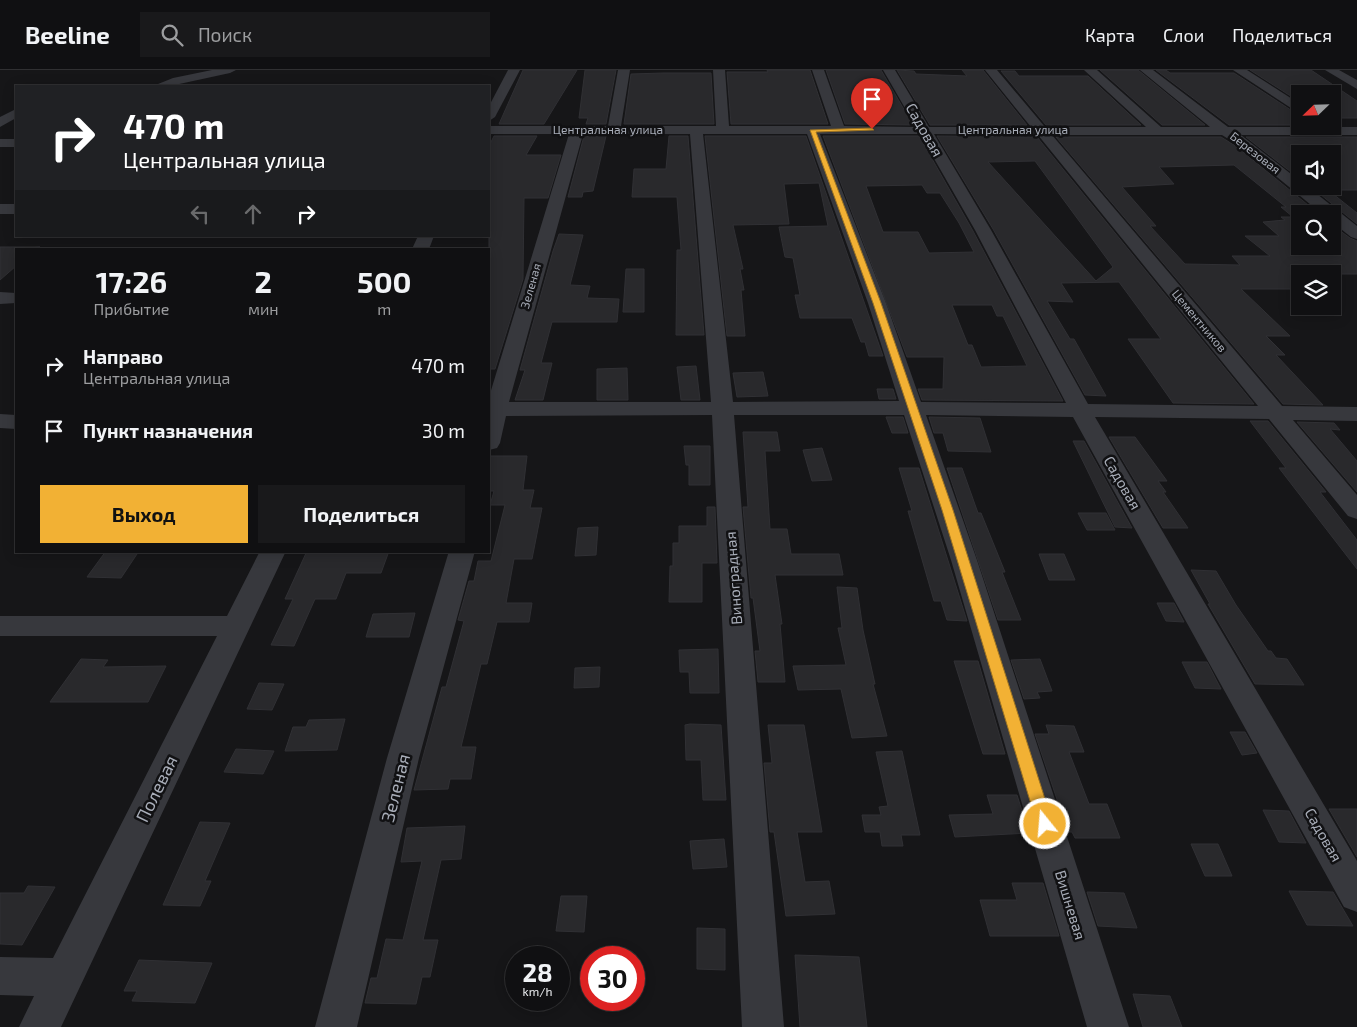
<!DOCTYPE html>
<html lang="ru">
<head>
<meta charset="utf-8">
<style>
	:root { --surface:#101012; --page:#19191b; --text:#f1f3f6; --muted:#9c9d9f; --line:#303032; --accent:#f2b134 }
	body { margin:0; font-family:"Exo 2",sans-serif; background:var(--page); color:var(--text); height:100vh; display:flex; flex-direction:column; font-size:19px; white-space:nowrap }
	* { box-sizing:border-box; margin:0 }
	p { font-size:16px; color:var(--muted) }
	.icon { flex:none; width:28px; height:28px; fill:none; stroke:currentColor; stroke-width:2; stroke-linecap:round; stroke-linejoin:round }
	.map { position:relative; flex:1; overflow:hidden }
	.sheet { position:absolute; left:15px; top:178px; width:475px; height:305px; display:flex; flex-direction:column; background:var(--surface); border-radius:0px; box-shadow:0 2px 12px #0003,0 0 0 1px var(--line) }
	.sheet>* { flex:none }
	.top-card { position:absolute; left:15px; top:15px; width:475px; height:152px; border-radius:0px; box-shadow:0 2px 12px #0003,0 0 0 1px var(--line); background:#202124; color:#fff; overflow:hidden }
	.needle { width:32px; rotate:247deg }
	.buttons { position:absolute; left:1291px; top:15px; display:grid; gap:10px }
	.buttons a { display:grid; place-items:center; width:50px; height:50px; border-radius:0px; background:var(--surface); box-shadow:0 2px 12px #0003,0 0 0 1px var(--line); font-size:25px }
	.speed { position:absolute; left:505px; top:876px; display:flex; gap:10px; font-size:25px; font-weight:700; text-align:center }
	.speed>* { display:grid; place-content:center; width:65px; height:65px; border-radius:50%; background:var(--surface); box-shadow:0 2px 12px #0003,0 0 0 1px var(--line); line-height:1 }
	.speed small { font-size:12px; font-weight:400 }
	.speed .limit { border:8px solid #d22; background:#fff; color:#111 }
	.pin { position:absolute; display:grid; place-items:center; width:42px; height:42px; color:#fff; margin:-51px -21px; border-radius:50% 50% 50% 0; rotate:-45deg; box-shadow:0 0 5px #0007 }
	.pin .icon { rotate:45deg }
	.me { position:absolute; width:55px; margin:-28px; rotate:343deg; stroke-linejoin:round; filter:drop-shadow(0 0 4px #0008) }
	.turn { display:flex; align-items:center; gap:18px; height:105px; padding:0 25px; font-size:22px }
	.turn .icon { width:65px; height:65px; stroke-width:2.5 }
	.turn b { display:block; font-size:35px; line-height:42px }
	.lanes { display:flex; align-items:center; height:48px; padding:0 25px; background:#0003; justify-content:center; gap:25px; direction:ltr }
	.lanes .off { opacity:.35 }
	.eta { display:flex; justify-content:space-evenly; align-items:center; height:85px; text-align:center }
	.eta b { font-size:30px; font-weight:700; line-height:35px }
	.cta { display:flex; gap:10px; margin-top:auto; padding:10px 25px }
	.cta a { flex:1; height:58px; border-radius:0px; background:var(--accent); color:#111; font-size:20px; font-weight:700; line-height:58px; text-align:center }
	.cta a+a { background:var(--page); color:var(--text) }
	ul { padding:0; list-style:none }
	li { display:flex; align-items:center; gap:15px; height:65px; padding:0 25px }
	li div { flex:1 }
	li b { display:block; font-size:19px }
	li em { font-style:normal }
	header { display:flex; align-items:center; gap:30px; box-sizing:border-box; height:70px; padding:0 25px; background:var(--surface); border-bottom:1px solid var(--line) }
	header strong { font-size:24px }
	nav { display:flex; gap:28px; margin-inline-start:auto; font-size:18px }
	.search { width:350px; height:45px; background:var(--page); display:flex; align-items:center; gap:12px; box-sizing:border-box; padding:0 18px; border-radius:0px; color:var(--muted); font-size:19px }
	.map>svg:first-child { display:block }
</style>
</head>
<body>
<header>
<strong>Beeline</strong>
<div class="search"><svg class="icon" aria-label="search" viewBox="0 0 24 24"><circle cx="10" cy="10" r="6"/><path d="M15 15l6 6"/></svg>Поиск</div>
<nav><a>Карта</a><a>Слои</a><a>Поделиться</a></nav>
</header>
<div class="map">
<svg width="1357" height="957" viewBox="0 0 1357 957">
	<rect width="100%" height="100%" fill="#161618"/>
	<g fill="#29292c" stroke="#303034" fill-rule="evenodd">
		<path d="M523,0H577L544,54H499Z"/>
		<path d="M585,0H616L606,54H586L588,48H579Z"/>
		<path d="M767,0H810L828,54H731L727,2H768Z"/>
		<path d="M826,0H881L913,55L845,54Z"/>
		<path d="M897,0L914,1L916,4L967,6L962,0H983L1027,55H930Z"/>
		<path d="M1100,0H1138L1205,55H1162Z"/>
		<path d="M1156,0H1166L1170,3H1234L1300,46V55H1229Z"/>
		<path d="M1250,0H1311L1357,31V48H1332V24H1300V32Z"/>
		<path d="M1001,1H1015L1019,6H1088L1141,55H1046Z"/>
		<path d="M663,3H711L714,54H624L631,4Z"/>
		<path d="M494,66H537L526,85H561L548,128H524L523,209L495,299H489V76Z"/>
		<path d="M584,66H606L593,121L583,122L582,127H568Z"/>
		<path d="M669,66H688L704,265H676L677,180H681L677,127H632L634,99H666Z"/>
		<path d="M705,66H806L883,286H869L865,272H861L852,248H800L795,225H800L793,188L785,187L779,157L828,156L819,113L784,114L789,154L733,155L743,199H740L744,220H741L745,266H727Z"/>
		<path d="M823,66H919L973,161L1063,331L922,330L918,319H943L944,287H907ZM922,115L927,123H940L959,153L974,182L929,183L918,162H883L866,116ZM952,235H992L997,246H1003L1027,296L981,297L972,275H968Z"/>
		<path d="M937,66L1037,67L1254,334L1173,333L1128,269H1161L1119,212L1061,213L1073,232L1047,231L1070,269H1074L1106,326L1085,325L993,159ZM1035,91L1113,197L1096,211L988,92Z"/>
		<path d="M1056,67H1221L1237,77L1319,144H1300V176H1332V155L1350,168L1357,171V204H1300V219H1241L1290,266H1266L1285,285H1276L1323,335L1283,334ZM1234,95L1286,137H1281L1293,147H1281L1285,150L1263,152L1279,166H1245L1270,186H1232L1240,195L1185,194L1150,156H1156L1122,117L1174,114L1159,97Z"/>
		<path d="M1246,67H1357V120H1328L1357,143V154L1310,116H1332V84H1300V109Z"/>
		<path d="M559,164L583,165L570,215L590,216L587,228L619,229L617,252H552L541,293H552L543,330H515L525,300H520L553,181Z"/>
		<path d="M0,177H40L16,179V196L0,210Z"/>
		<path d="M626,199H644V242H623Z"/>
		<path d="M696,296L700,330H681L677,297Z"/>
		<path d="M627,298L628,330H597V299Z"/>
		<path d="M763,302L768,326L737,327L733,303Z"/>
		<path d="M877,319H893L896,329H879Z"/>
		<path d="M886,347H903L908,363H892Z"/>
		<path d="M929,347L980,348L991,382L948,381L943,363H934Z"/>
		<path d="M1250,351H1268L1326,422H1320L1357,470V499L1279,398H1286Z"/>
		<path d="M1297,352L1334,353L1340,360L1330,359L1357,391V422Z"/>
		<path d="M743,362H777L780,381H765L770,459H787L791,484H839L843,505H775L782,554H780L785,612H758L755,581H760L753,528H751L743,437H748Z"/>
		<path d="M1109,367H1135L1167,411H1158L1166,422H1163L1188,458H1163Z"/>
		<path d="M1073,371H1084L1132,458L1115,457Z"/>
		<path d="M684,376H710V415H689V395H686Z"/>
		<path d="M822,378L832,410L812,411L803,380Z"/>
		<path d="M489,386H527L523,420H534L530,438H542L532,489H514L506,533H532L529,552H497L487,594H481L461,677H476L471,709H450L448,719L414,720L442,617H446L464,551L458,550L469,511H474L478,491H491L505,435H490L494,421H489Z"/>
		<path d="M899,398H919L967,551L947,550L941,531H934L908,441H912Z"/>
		<path d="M947,398H962L978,443H981L1005,502H1002L1021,550H998Z"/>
		<path d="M707,437H715L717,493H702V532H669L670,496H673V473H679V456H707Z"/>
		<path d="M1078,443H1106L1115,460H1087Z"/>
		<path d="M598,457L596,485L575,486L578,458Z"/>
		<path d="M106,481H139L121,508L87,507Z"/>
		<path d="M307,481H389L381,503H346L336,529H315L294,576L271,575L293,529H285Z"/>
		<path d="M1039,484H1064L1075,510H1049Z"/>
		<path d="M1191,500L1216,501L1236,535L1268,581H1271L1276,588L1287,589L1304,615L1255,614L1208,534H1210Z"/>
		<path d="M837,517L857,518L863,560L875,614H873L887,666L852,668L841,619L798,620L793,596L846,595L838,558H842Z"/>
		<path d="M1157,533H1174L1184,552L1166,551Z"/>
		<path d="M415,543L409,567H366L373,544Z"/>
		<path d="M718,579L719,623H690L689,602H680L679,580Z"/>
		<path d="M81,589L108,590L103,597L166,596L148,632H50Z"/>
		<path d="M1040,589L1052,621L1037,622L1040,628L1024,629L1011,590Z"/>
		<path d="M954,591H978L1005,684H983Z"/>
		<path d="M1182,592H1207L1221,619L1195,618Z"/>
		<path d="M600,597L599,617L574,618L575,598Z"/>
		<path d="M259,613L284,614L272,640L247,639Z"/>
		<path d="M345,649L337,680L285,681L293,657H306L309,650Z"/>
		<path d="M690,654L721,655L726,730H703L701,690H686L685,655Z"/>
		<path d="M768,655H804L822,762H797L805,812L829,811L835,844L786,846L774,762H770L764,693H772Z"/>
		<path d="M1046,655L1074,656L1084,682H1069L1089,734H1107L1120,768H1075L1072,762H1068L1035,664H1049Z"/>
		<path d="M1230,662H1245L1257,683L1242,685Z"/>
		<path d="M236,679L274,681L263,704L224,702Z"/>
		<path d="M902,681L920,765H901L903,776H882L880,762H865L862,745H881L879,737L888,736L876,682Z"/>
		<path d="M987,725H1017L1029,763L955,767L949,745L993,744Z"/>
		<path d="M1329,739H1357V787Z"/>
		<path d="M1263,740L1289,741L1306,773L1279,772Z"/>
		<path d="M200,752L230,753L205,811H211L200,836L163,835Z"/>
		<path d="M465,756L461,789L441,790L423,870H438L430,907H422L416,934L365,933L371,908H377L386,869L403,870L422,791L401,792L407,758Z"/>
		<path d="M724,769L727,797L693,799L690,771Z"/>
		<path d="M1191,774H1218L1232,806H1205Z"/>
		<path d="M1012,813H1043L1059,866H990L980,830H1017Z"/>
		<path d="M28,816L55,817L22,875L0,874V823H24Z"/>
		<path d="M1289,821L1333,822L1353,856L1307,855Z"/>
		<path d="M1087,822L1124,823L1137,858L1098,856Z"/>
		<path d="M561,826H587L584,862L556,861Z"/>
		<path d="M697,858L725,859V900L697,899Z"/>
		<path d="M795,885L859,887L867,957H800Z"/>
		<path d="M139,890L212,893L195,933L132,931L137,921H124Z"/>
		<path d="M1133,924L1170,926L1182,957H1143Z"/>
	</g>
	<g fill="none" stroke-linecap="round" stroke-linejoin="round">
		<g fill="#37383d" fill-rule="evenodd">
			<path d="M212,0H236L230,3L170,16H153L173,8Z"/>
			<path d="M508,0H520L495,47L489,51V36Z"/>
			<path d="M618,0H630L621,56H716L713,0H725L729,56H831L812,0H824L844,56L916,57L883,0H895L929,57H1031L985,0H997L1045,57H1146L1084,0H1097L1161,57H1210L1140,0H1153L1228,57H1357V65H1241L1300,111V116H1307L1357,156V169L1351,167L1332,152V144H1322L1238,75L1222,65H1052L1282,336L1357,337V351L1293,350L1357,425V449L1348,446L1269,349L1095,347L1357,791V842L1344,837L1073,347L926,345L977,490L1129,957H1087L951,490L904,345H734L784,957H742L712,345L506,346L500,373L497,378L489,380V327L569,64H489V56H608ZM583,64H690L711,332H509ZM703,64H807L868,233L899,331L733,332ZM820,64H920L975,160L1066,333L921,332L886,233ZM934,64L1038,65L1258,336L1088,334L991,160Z"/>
			<path d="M1233,0H1247L1300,34V44Z"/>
			<path d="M1325,0H1339L1357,10V19Z"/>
			<path d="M16,39V48L0,57V47Z"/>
			<rect x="0" y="69" width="16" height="8"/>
			<rect x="0" y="134" width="16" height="10"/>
			<path d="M418,166H434L429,179H412Z"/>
			<path d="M0,222L16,223V233L0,234Z"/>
			<path d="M0,344L16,345V359L0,358Z"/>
			<path d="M260,481H286L61,957H19L34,926L0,925V887L53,888L217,566H0V546H227Z"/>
			<path d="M449,481H475L419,688L357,957H315L387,688Z"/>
		</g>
	</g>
	<path fill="#f2b134" stroke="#9d7322" d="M872,58L874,60L816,62L881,233L953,440L1053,754L1050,759L1045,761L1040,759L1037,754L942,440L873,233L810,60Z"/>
	<g text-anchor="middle" stroke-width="5" stroke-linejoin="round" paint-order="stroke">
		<g font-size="12" fill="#a8adb8" stroke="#111113">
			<text x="608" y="64">Центральная улица</text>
			<text x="1013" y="64">Центральная улица</text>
			<text transform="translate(1255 83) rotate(38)" y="4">Березовая</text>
			<text transform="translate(531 216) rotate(-74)" y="4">Зеленая</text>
			<text transform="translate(1199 251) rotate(50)" y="4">Цементников</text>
		</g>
		<g font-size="15" fill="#a8adb8" stroke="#111113">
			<text transform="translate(924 60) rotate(60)" y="5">Садовая</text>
			<text transform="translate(1122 413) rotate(60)" y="5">Садовая</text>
			<text transform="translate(734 508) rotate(-94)" y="5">Виноградная</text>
			<text transform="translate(1323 765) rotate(60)" y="5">Садовая</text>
			<text transform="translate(1070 835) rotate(73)" y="5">Вишневая</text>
		</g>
		<g font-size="18" fill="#a8adb8" stroke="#111113">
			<text transform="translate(396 718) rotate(-76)" y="6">Зеленая</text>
			<text transform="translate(157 719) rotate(-64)" y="6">Полевая</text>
		</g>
	</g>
</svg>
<div class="buttons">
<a><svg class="needle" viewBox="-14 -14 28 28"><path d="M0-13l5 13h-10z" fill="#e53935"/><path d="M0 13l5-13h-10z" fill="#9c9d9f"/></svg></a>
<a><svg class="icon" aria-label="sound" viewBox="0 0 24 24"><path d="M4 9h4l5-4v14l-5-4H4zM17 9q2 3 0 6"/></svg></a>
<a><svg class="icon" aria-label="search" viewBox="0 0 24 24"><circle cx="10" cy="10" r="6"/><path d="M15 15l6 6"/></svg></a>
<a><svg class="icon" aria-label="layers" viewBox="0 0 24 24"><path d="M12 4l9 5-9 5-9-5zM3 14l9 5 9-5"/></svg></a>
</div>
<div class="speed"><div>28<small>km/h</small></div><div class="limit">30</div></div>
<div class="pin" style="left:872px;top:59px;background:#d93025"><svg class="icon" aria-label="arrive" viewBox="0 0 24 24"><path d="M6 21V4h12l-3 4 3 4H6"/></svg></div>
<svg class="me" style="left:1045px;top:754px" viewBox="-20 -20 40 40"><circle r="17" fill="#f2b134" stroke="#fff" stroke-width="3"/><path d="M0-11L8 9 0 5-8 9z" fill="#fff"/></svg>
<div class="top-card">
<div class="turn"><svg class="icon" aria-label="right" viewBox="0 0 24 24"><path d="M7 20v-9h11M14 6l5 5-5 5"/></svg><div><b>470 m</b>Центральная улица</div></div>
<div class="lanes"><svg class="icon off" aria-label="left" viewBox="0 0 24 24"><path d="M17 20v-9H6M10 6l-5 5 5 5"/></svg><svg class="icon off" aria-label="ahead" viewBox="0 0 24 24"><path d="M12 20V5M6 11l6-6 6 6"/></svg><svg class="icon" aria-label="right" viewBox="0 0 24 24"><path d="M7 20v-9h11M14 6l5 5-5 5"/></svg></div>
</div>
<section class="sheet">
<div class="eta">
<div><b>17:26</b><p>Прибытие</p></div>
<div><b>2</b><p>мин</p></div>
<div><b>500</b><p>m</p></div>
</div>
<ul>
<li><svg class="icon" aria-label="right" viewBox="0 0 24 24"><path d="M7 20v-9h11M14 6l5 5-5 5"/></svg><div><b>Направо</b><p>Центральная улица</p></div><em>470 m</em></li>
<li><svg class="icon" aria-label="arrive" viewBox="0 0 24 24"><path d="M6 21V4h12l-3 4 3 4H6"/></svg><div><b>Пункт назначения</b></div><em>30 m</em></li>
</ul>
<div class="cta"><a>Выход</a><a>Поделиться</a></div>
</section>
</div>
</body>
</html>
